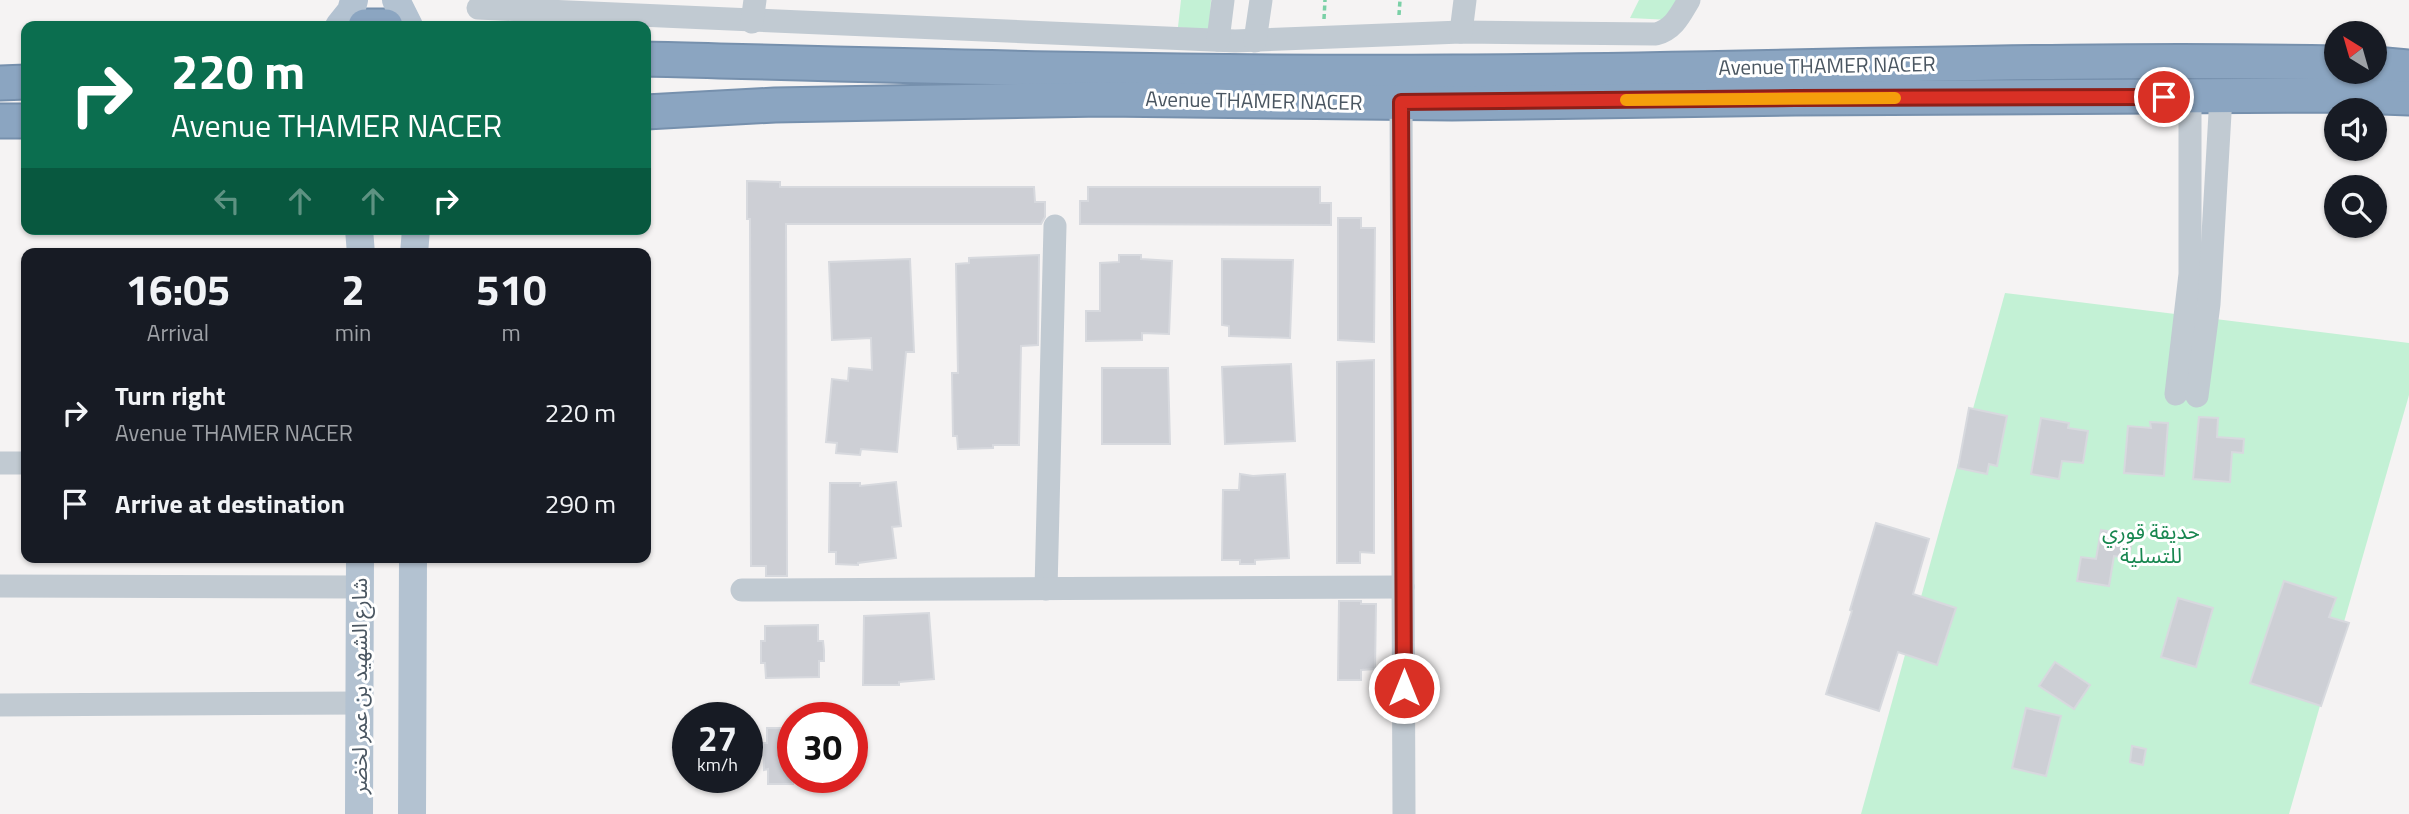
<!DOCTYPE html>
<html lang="en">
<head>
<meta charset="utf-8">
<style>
	:root { --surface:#171b24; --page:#242831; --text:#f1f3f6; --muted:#9ea1a6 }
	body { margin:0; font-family:"Titillium Web","Noto Sans Arabic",sans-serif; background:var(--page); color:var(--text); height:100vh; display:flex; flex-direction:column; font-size:26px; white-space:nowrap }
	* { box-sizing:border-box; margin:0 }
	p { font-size:23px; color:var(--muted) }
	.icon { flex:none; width:38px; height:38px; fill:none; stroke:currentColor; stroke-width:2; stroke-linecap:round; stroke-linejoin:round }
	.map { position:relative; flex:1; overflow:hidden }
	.drawer { position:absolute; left:21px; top:248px; width:630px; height:315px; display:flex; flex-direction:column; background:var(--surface); border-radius:14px; box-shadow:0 2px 5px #0004 }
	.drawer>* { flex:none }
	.guide { position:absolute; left:21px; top:21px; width:630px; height:214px; border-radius:14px; box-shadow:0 2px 5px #0004; background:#0b6e4f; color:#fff; overflow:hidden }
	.needle { width:46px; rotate:323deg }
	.controls { position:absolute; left:2324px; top:21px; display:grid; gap:14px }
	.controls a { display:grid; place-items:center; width:63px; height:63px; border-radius:50%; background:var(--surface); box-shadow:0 2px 5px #0004; font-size:35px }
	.speed { position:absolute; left:672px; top:702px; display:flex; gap:14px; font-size:35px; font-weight:700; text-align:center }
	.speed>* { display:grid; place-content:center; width:91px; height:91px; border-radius:50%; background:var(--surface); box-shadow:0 2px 5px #0004; line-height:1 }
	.speed small { font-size:18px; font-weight:400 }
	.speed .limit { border:10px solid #d22; background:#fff; color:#111 }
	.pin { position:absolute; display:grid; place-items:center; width:60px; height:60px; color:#fff; margin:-30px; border:4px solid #fff; border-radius:50%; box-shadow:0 2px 7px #0007 }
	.me { position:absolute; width:77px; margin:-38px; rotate:0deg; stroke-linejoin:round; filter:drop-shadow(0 0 5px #0008) }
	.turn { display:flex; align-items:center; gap:24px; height:147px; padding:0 35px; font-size:32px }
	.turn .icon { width:91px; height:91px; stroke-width:2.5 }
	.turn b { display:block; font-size:49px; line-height:60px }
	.lanes { display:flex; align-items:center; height:66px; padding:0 35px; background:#0003; justify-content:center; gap:35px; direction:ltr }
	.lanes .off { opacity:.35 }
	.eta { display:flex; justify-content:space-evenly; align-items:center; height:119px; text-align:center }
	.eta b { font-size:42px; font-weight:700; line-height:49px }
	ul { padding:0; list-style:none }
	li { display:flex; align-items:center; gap:21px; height:91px; padding:0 35px }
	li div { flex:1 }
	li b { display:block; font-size:26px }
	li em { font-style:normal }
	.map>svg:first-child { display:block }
</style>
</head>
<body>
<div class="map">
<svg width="2409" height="814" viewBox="0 0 2409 814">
	<rect width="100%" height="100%" fill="#f5f3f3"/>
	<g fill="#c3f1d5">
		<path d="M1181,0H1211L1209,31L1178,27Z"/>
		<path d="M1639,0H1681L1670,20L1630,18Z"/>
		<path d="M2005,293L2409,343V395L2289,814H1861Z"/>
	</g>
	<g fill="#cdcfd5" stroke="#d7d9de" stroke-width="2">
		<path d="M747,181L780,182V187H1034L1035,202H1045V217L1041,224H786L787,576H766V566H751L750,219H747Z"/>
		<path d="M1088,187H1320V203H1331V225L1080,224V201H1088Z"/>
		<path d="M1338,218H1361V228H1375L1374,342L1338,340Z"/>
		<path d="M1039,255L1038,345L1021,346L1019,445H993V448L958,449L957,436H953L952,373H958L956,264L969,263V258Z"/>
		<path d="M1119,255H1141V259L1172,261L1169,334L1142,333V340L1086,341V311H1100V263L1119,262Z"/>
		<path d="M910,259L914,352H906L897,452L861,449L860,455L836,453L837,443L826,442L832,379L848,381L849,368L872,370L871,338L832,340L829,262Z"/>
		<path d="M1222,259L1293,260L1290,338L1229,336V326L1222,325Z"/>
		<path d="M1374,360V553L1360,552V563H1337V362Z"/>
		<path d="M1291,364L1295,441L1225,444L1222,367Z"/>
		<path d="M1102,368H1168L1170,444H1102Z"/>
		<path d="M1969,408L2007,416L1997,466L1989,464L1987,474L1958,468Z"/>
		<path d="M2199,417L2218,418L2217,437L2244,439L2243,453L2232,452L2230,482L2193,479Z"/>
		<path d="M2041,418L2069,423L2068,428L2088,431L2083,463L2062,461L2059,479L2031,474Z"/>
		<path d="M2150,422L2168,423L2164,476L2124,473L2128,426L2151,428Z"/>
		<path d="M1240,474L1253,476L1285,474L1289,558L1255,560V564H1240V560H1222L1223,490H1239Z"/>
		<path d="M896,482L901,526L892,527L896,558L858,563V565L836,564V552H829L830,483H860V486Z"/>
		<path d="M1876,523L1929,539L1913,594L1956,608L1937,665L1898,652L1879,711L1826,694L1852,611L1850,610Z"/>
		<path d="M2101,530L2133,535L2129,558L2114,556L2109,586L2077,581L2081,557L2096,559Z"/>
		<path d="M2284,581L2336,598L2329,617L2349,623L2321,706L2250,683Z"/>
		<path d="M2178,598L2213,608L2196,667L2161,657Z"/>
		<path d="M1339,601H1361V604H1376L1375,669L1361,670V680H1338Z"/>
		<path d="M929,613L934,679L899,682V685H863L864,616Z"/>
		<path d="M818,625V641H823L824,650V661H819V677L766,678L765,663H761V641H765V626Z"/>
		<path d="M2055,662L2090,685L2074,709L2039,686Z"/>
		<path d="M2026,708L2061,716L2046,776L2012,768Z"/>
		<path d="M767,728H793V784H768V769L764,770L763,743H767Z"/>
		<path d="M2132,746L2146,749L2143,765L2130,762Z"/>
	</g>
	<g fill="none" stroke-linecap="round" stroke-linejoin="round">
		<defs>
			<g id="highway">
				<path d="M365,26H386"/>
				<path d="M646,59C915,66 1184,74 1453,72C1747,71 2042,57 2336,63"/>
				<path d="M2375,64L2409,67"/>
				<path d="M0,83L26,82"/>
				<path d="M646,112L775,105L1103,99L1452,103L1795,98L2328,95L2409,98"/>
				<path d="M0,121H26"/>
			</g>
		</defs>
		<use href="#highway" stroke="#7690ad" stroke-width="37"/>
		<g stroke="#7ad0a6" stroke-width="3.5" stroke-dasharray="5 3.5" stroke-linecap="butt">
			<path d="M1399,15L1400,0"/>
			<path d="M1324,19L1325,0"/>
		</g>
		<g stroke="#c1cad2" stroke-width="23">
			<path d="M478,8L1235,41L1461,32L1656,34C1674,29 1680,15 1689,0"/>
			<path d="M752,22L755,0"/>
			<path d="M1461,32L1465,0"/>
			<path d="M1218,40L1223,0"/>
			<path d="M1255,41L1261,0"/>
			<path d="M1401,102L1404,814"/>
			<path d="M2176,394L2190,274V97"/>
			<path d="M2197,396L2209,304L2221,96"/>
			<path d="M0,463H26"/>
			<path d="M0,586L360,587"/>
			<path d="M1046,589L1055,226"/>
			<path d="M742,590L1403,587"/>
			<path d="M0,705L360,703"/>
		</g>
		<g stroke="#b3c2d1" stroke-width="28">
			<path d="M396,0L409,26"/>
			<path d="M339,26L351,11L354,0"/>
			<path d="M359,229L361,254"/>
			<path d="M414,254L416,229"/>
			<path d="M359,814L360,558"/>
			<path d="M412,814L413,558"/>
		</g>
		<use href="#highway" stroke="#8ba5c1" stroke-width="33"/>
	</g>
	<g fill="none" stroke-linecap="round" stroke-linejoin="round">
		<defs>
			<path id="route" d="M1404,688L1401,102L1795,98L2164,97"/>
		</defs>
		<use href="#route" stroke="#8d1f18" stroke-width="18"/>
		<use href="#route" stroke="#d93025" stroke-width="12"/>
		<path stroke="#f59e0b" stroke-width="12" d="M1626,100L1895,98"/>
	</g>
	<g text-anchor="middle" stroke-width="6" stroke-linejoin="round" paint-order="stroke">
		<g font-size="21" fill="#4a5661" stroke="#fff">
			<text transform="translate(1827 66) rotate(-1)" y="7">Avenue THAMER NACER</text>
			<text transform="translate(1254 101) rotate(1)" y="7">Avenue THAMER NACER</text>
			<text transform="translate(360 686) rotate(-90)" y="7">شارع الشهيد بن عمر لخضر</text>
		</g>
		<g font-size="21" fill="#17864f" stroke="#fff">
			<text x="2151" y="539">حديقة قوري<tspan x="2151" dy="24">للتسلية</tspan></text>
		</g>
	</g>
</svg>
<div class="controls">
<a><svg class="needle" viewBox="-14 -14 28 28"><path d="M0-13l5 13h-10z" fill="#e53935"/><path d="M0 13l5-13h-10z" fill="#9ea1a6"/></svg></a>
<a><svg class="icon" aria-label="sound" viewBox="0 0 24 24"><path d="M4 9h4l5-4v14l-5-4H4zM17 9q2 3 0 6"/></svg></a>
<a><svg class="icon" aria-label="search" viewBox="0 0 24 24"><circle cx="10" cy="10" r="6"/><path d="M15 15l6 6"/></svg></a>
</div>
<div class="speed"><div>27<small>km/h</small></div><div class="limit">30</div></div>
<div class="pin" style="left:2164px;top:97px;background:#d93025"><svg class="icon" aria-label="arrive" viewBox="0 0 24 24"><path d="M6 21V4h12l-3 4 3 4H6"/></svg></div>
<svg class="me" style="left:1404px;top:688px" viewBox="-20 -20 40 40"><circle r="17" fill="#d93025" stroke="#fff" stroke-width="3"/><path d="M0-11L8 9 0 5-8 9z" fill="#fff"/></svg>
<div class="guide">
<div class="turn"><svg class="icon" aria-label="right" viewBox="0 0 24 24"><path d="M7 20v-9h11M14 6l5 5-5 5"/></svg><div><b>220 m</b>Avenue THAMER NACER</div></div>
<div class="lanes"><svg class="icon off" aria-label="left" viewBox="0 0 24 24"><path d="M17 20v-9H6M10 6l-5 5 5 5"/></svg><svg class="icon off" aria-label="ahead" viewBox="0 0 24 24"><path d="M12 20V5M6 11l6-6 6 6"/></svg><svg class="icon off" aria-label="ahead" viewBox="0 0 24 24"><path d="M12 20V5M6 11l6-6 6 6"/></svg><svg class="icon" aria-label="right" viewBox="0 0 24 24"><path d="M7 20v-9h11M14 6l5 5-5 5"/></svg></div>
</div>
<section class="drawer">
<div class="eta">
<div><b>16:05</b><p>Arrival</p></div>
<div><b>2</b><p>min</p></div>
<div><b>510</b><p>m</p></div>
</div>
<ul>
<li><svg class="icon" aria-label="right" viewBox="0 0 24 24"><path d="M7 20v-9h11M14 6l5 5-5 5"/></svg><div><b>Turn right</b><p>Avenue THAMER NACER</p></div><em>220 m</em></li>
<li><svg class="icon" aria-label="arrive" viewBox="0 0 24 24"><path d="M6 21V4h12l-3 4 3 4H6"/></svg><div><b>Arrive at destination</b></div><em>290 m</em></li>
</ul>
</section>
</div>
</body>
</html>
